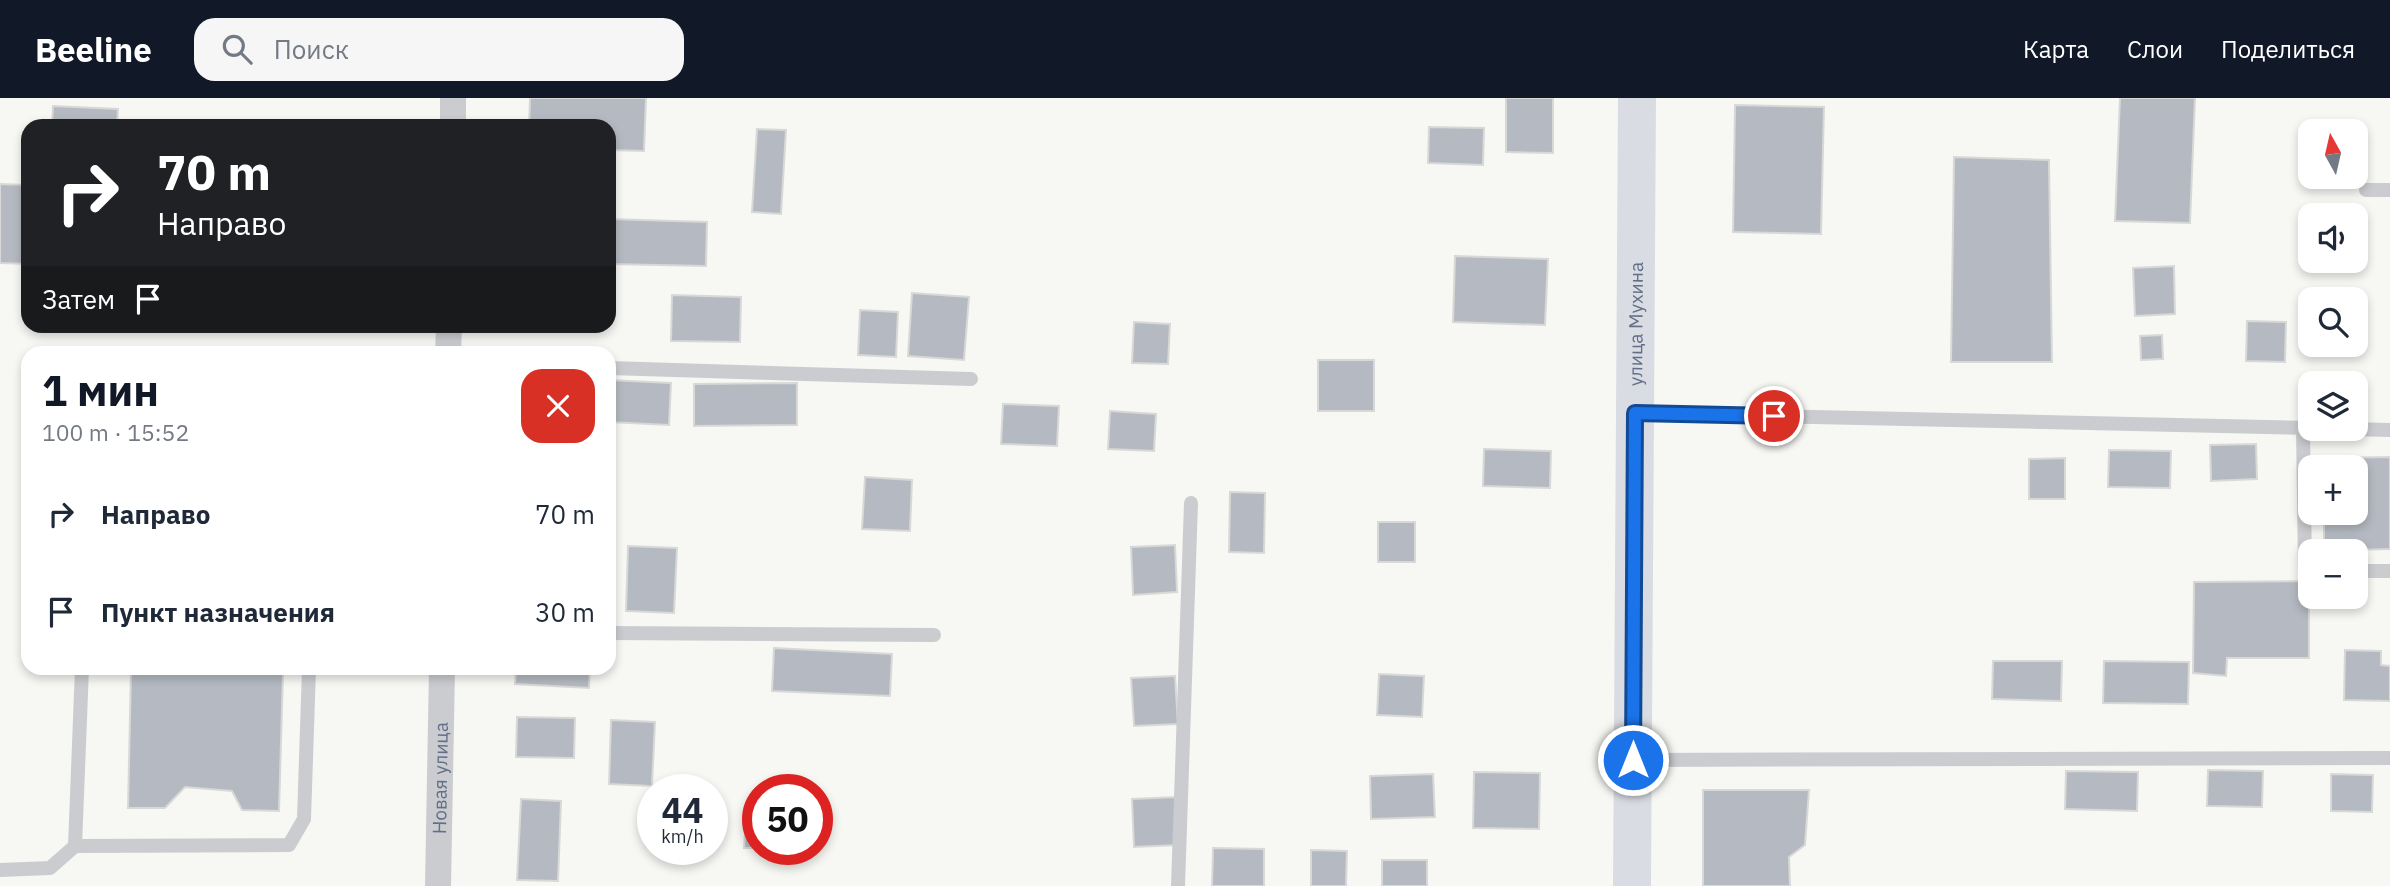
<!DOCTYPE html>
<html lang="ru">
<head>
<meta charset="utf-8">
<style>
	:root { --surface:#fff; --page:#f6f6f7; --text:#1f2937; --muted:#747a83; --accent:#111827 }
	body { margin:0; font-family:"IBM Plex Sans",sans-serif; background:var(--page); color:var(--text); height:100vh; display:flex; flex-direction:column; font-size:26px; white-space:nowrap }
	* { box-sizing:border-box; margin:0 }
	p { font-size:23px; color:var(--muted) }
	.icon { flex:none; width:38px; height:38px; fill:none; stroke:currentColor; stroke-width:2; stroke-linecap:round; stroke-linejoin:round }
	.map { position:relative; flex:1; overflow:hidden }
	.sheet { position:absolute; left:21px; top:248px; width:595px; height:329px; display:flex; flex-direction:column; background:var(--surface); border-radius:21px; box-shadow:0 4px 10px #0003 }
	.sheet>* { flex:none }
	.top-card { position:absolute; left:21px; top:21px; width:595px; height:214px; border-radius:21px; box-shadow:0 4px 10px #0003; background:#202124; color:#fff; overflow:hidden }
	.needle { width:46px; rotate:352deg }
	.controls { position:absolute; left:2298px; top:21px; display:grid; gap:14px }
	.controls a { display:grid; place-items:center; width:70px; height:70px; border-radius:14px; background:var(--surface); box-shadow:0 4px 10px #0003; font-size:35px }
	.speed { position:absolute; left:637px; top:676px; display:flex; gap:14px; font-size:35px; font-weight:700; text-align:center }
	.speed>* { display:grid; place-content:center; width:91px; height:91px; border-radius:50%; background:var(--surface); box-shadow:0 4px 10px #0003; line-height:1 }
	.speed small { font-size:18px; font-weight:400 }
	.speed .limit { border:10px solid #d22; background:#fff; color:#111 }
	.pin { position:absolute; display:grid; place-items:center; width:60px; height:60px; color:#fff; margin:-30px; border:4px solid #fff; border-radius:50%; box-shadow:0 2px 7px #0007 }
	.me { position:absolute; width:77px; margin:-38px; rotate:0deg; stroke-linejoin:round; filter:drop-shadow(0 0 5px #0008) }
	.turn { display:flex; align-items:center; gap:24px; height:147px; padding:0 21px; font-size:32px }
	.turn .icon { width:91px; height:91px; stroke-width:2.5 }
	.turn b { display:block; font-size:49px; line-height:60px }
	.then { display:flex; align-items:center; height:66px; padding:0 21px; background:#0003; gap:14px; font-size:26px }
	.round { display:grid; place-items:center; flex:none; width:74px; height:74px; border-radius:21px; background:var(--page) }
	.overview { display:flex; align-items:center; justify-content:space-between; height:119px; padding:0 21px }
	h1 { font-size:42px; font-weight:800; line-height:52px; color:var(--accent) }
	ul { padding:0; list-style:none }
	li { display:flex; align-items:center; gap:21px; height:98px; padding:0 21px }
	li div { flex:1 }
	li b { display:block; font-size:26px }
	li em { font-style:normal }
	header { display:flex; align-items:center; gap:42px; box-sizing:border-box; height:98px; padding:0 35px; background:var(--accent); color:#fff }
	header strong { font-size:33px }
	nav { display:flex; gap:38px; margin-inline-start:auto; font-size:24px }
	.search { width:490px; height:63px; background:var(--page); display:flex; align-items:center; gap:18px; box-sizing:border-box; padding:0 24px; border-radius:21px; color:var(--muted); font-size:26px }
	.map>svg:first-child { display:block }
</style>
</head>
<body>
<header>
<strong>Beeline</strong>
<div class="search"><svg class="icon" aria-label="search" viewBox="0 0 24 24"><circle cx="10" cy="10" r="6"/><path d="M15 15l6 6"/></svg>Поиск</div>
<nav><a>Карта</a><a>Слои</a><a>Поделиться</a></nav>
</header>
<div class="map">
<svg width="2390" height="788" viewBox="0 0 2390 788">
	<rect width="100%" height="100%" fill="#f7f8f4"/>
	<g fill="#b5bac2" stroke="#d8d9d7" stroke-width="2">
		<path d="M530,0H646L644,53L609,52V28H529Z"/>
		<path d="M1506,0H1553V55L1506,54Z"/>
		<path d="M2120,0H2195L2190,125L2115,123Z"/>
		<path d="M1735,7L1824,9L1821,136L1733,134Z"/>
		<path d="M53,8L118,11L117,28H52Z"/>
		<path d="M1429,29L1484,30L1483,67L1428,65Z"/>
		<path d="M757,31L786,32L781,116L752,114Z"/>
		<path d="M1954,59L2049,62L2052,264H1951Z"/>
		<path d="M0,86L28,87V166L0,165Z"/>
		<path d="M609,121L707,124L706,168L609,166Z"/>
		<path d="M1455,158L1548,161L1545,227L1453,224Z"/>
		<path d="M2174,168L2175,216L2135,218L2133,170Z"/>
		<path d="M912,195L969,199L964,262L908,258Z"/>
		<path d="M672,197L741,199L740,244L671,243Z"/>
		<path d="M860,212L898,214L896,259L858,257Z"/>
		<path d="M2247,223L2286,224L2285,264L2246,263Z"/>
		<path d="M1134,224L1170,226L1168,266L1132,265Z"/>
		<path d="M2162,237L2163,261L2141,262L2140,238Z"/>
		<rect x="1318" y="262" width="56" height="51"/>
		<path d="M609,282L671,285L669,327L609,324Z"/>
		<path d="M797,285V327L694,328V286Z"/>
		<path d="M1003,306L1059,308L1057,348L1001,346Z"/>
		<path d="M1110,313L1156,316L1154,353L1108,351Z"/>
		<path d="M2256,346L2257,381L2211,383L2210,347Z"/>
		<path d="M1484,351L1551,353L1550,390L1483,388Z"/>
		<path d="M2109,352L2171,353L2170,390L2108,389Z"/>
		<path d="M2390,359V451L2324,453V415H2356V369H2323L2322,360Z"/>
		<path d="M2065,360V401H2029V361Z"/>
		<path d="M865,379L912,382L910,433L862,431Z"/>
		<path d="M1230,394L1265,395L1264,455L1229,454Z"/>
		<rect x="1378" y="424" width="37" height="40"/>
		<path d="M1175,447L1177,494L1133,497L1131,449Z"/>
		<path d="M628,448L677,450L674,515L626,513Z"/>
		<path d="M2309,483V560H2227L2226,578L2193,575L2194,484Z"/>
		<path d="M774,550L892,556L890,598L772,593Z"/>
		<path d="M2345,552L2381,553V567L2390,568V603L2344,602Z"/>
		<path d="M1993,563H2062L2061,603L1992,601Z"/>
		<path d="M2104,563L2189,564L2188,606L2103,605Z"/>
		<path d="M516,570H590L589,590L515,586Z"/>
		<path d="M131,572L283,576L279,713L242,712L232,693L185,689L165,710H128Z"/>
		<path d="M1379,576L1424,578L1422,619L1377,617Z"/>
		<path d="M1175,578L1178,626L1134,628L1131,580Z"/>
		<path d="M517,619L575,620L574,660L516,659Z"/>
		<path d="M611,622L655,624L652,688L609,686Z"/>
		<path d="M2208,672L2263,673L2262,709L2207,708Z"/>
		<path d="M2066,673L2138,674L2137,713L2065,711Z"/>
		<path d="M1474,674L1540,675L1539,731L1473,730Z"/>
		<path d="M1433,676L1435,719L1371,721L1370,678Z"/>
		<path d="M2331,676L2373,677L2372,714L2331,713Z"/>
		<path d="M1703,692H1809L1805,747L1789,759L1790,788H1703Z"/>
		<path d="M1176,699L1178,747L1134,749L1132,701Z"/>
		<path d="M521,701L561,703L558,783L517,782Z"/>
		<path d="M747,705H758V750H744Z"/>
		<path d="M651,712H653V749L646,748Z"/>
		<path d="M1213,750L1264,751V788H1212Z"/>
		<path d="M1311,752L1347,753L1346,788H1311Z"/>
		<rect x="1382" y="762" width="45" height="26"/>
	</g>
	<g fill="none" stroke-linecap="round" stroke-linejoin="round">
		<g stroke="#caccd0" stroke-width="14">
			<path d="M2366,92H2390"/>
			<path d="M609,270L971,281"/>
			<path d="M1636,315L2310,330"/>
			<path d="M2303,330L2305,471L2310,472"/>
			<path d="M2348,331L2390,332"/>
			<path d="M2356,473H2390"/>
			<path d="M609,535L934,537"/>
			<path d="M82,570L75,748L289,747L304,721L309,570"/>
			<path d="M1634,662L2390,660"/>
			<path d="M0,772L50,770L75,748"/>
			<path d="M1178,788L1191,405"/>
		</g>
		<g stroke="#caccd0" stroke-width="26">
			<path d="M453,28V0"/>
			<path d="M448,256L449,228"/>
			<path id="s1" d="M438,788L442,570"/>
		</g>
		<path stroke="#d9dce2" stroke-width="38" id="s2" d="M1632,788L1637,0"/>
	</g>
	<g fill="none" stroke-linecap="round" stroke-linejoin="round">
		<defs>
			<path id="route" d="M1633,662L1635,315L1774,318"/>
		</defs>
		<use href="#route" stroke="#114b97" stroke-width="18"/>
		<use href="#route" stroke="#1a73e8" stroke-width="12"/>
	</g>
	<g text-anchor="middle" stroke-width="7" stroke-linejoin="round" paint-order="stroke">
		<g font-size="19" fill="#636f88" stroke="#fff">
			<text dy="7" stroke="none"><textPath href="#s2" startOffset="562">улица Мухина</textPath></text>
			<text dy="7" stroke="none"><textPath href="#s1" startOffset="108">Новая улица</textPath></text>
		</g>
	</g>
</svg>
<div class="controls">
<a><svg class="needle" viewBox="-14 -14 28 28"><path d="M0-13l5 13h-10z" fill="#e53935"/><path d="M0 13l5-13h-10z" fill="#747a83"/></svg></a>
<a><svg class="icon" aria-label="sound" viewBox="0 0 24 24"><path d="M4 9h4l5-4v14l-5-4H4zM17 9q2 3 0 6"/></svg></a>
<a><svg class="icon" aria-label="search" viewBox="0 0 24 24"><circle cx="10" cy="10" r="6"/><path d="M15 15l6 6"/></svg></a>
<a><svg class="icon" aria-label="layers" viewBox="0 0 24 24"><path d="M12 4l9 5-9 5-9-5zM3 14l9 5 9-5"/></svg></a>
<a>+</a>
<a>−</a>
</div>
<div class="speed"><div>44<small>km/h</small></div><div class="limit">50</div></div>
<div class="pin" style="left:1774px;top:318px;background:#d93025"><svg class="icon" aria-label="arrive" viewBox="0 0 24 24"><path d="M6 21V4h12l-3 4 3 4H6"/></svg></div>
<svg class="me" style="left:1633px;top:662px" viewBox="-20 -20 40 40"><circle r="17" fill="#1a73e8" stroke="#fff" stroke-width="3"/><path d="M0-11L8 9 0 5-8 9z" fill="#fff"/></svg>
<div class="top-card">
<div class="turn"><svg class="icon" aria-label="right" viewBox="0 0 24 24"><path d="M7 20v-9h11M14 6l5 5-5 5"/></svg><div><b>70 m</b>Направо</div></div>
<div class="then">Затем<svg class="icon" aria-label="arrive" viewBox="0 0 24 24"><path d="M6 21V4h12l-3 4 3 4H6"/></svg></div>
</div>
<section class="sheet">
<div class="overview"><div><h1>1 мин</h1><p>100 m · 15:52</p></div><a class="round" style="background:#d93025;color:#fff"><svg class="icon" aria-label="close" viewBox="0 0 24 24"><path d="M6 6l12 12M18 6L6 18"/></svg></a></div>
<ul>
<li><svg class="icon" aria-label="right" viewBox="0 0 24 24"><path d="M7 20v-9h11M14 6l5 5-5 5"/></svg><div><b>Направо</b></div><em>70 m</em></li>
<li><svg class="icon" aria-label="arrive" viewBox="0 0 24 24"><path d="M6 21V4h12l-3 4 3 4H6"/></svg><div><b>Пункт назначения</b></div><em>30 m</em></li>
</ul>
</section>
</div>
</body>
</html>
